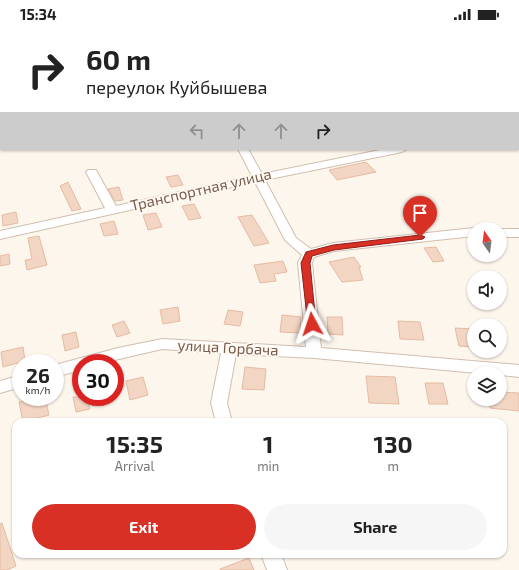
<!DOCTYPE html>
<html lang="en">
<head>
<meta charset="utf-8">
<style>
	:root { --surface:#fff; --page:#f6f6f6; --text:#222; --muted:#767676; --accent:#d93025 }
	body { margin:0; font-family:"Exo 2",sans-serif; background:var(--page); color:var(--text); height:100vh; display:flex; flex-direction:column; font-size:15px; white-space:nowrap }
	* { box-sizing:border-box; margin:0 }
	p { font-size:13px; color:var(--muted) }
	.icon { flex:none; width:22px; height:22px; fill:none; stroke:currentColor; stroke-width:2; stroke-linecap:round; stroke-linejoin:round }
	.map { position:relative; flex:1; overflow:hidden }
	.side { position:absolute; left:12px; top:390px; width:495px; height:140px; display:flex; flex-direction:column; background:var(--surface); border-radius:12px; box-shadow:0 1px 3px #0004 }
	.side>* { flex:none }
	.banner { position:absolute; left:0px; top:0px; width:519px; height:122px; box-shadow:0 1px 3px #0004; background:#fff; color:var(--text); overflow:hidden }
	.needle { width:26px; rotate:346deg }
	.controls { position:absolute; left:467px; top:194px; display:grid; gap:8px }
	.controls a { display:grid; place-items:center; width:40px; height:40px; border-radius:50%; background:var(--surface); box-shadow:0 1px 3px #0004; font-size:20px }
	.speed { position:absolute; left:12px; top:326px; display:flex; gap:8px; font-size:20px; font-weight:700; text-align:center }
	.speed>* { display:grid; place-content:center; width:52px; height:52px; border-radius:50%; background:var(--surface); box-shadow:0 1px 3px #0004; line-height:1 }
	.speed small { font-size:10px; font-weight:400 }
	.speed .limit { border:6px solid #d22; background:#fff; color:#111 }
	.pin { position:absolute; display:grid; place-items:center; width:34px; height:34px; color:#fff; margin:-41px -17px; border-radius:50% 50% 50% 0; rotate:-45deg; box-shadow:0 0 4px #0007 }
	.pin .icon { rotate:45deg }
	.me { position:absolute; width:44px; margin:-22px; rotate:355deg; stroke-linejoin:round; filter:drop-shadow(0 0 3px #0008) }
	.turn { display:flex; align-items:center; gap:14px; height:84px; padding:0 20px; font-size:18px }
	.turn .icon { width:52px; height:52px; stroke-width:2.5 }
	.turn b { display:block; font-size:28px; line-height:34px }
	.lanes { display:flex; align-items:center; height:38px; padding:0 20px; background:#0003; justify-content:center; gap:20px; direction:ltr }
	.lanes .off { opacity:.35 }
	.eta { display:flex; justify-content:space-evenly; align-items:center; height:68px; text-align:center }
	.eta b { font-size:24px; font-weight:700; line-height:28px }
	.cta { display:flex; gap:8px; margin-top:auto; padding:8px 20px }
	.cta a { flex:1; height:46px; border-radius:24px; background:var(--accent); color:#fff; font-size:16px; font-weight:700; line-height:46px; text-align:center }
	.cta a+a { background:var(--page); color:var(--text) }
	.status { display:flex; justify-content:space-between; align-items:center; height:28px; padding:0 20px; background:var(--surface); direction:ltr }
	.status svg { height:11px; fill:currentColor }
	.map>svg:first-child { display:block }
</style>
</head>
<body>
<div class="status"><b>15:34</b><svg viewBox="0 0 49 12"><path d="M0 12V9h3v3zM5 12V6h3v6zM10 12V3h3v9zM15 12V0h3v12zM26 1h20v11H26zM47 4h2v5h-2z"/></svg></div>
<div class="map">
<svg width="519" height="542" viewBox="0 0 519 542">
	<rect width="100%" height="100%" fill="#fdf6ec"/>
	<g fill="#f3d5c3" stroke="#e6bba3">
		<path d="M366,134L376,144L337,152L329,142Z"/>
		<path d="M178,147L183,157L171,159L166,149Z"/>
		<path d="M68,154L81,181L72,183L60,158Z"/>
		<path d="M119,159L123,172L115,173L108,161Z"/>
		<path d="M194,176L201,190L189,192L182,178Z"/>
		<path d="M16,184L18,195L3,198L2,187Z"/>
		<path d="M156,185L162,199L148,202L143,187Z"/>
		<path d="M252,187L269,215L254,218L238,189Z"/>
		<path d="M114,193L118,206L104,208L100,196Z"/>
		<path d="M39,208L47,237L27,242L25,232L32,231L28,210Z"/>
		<path d="M436,219L444,233L433,234L424,220Z"/>
		<path d="M9,226L10,236L0,238V228Z"/>
		<path d="M354,229L361,239H359L363,252L342,254L329,234Z"/>
		<path d="M283,233L287,244L274,246L276,253L260,255L254,237Z"/>
		<path d="M178,279L180,293L163,296L160,282Z"/>
		<path d="M228,282L243,284L240,298L224,296Z"/>
		<path d="M282,287L301,289L300,305L280,304Z"/>
		<path d="M327,289H342L343,307L328,306Z"/>
		<path d="M124,293L130,305L117,309L112,297Z"/>
		<path d="M398,293L420,294L424,312L400,311Z"/>
		<path d="M455,300L474,301V319L459,318Z"/>
		<path d="M76,304L79,319L65,323L62,307Z"/>
		<path d="M23,319L25,333L3,339L1,324Z"/>
		<path d="M245,339L266,341L264,362L242,361Z"/>
		<path d="M366,348L395,349L399,376L369,375Z"/>
		<path d="M143,349L148,367L130,372L126,353Z"/>
		<path d="M425,355H443L448,376H429Z"/>
		<path d="M500,364L519,365V383L490,380L489,371H500Z"/>
		<path d="M38,369H45L49,387L23,394L19,374Z"/>
		<path d="M73,369H87L90,381L76,384Z"/>
		<path d="M2,495L16,538L7,542H0V496Z"/>
		<path d="M249,530L254,542H220V541Z"/>
	</g>
	<g fill="none" stroke-linecap="round" stroke-linejoin="round">
		<defs>
			<g id="minor">
				<rect x="518" y="38" width="1" height="6"/>
				<rect x="518" y="87" width="1" height="8"/>
				<rect x="0" y="114" width="1" height="6"/>
				<path d="M238,121H248L262,146L385,121H407L402,124L265,152L296,210L311,221L333,215L474,200L477,201H474V208L334,223L314,229L312,235L321,320L519,337V349L500,347V345H477L314,330L236,326L227,375L232,394H216L211,375L221,325L162,321L102,335H81V342L55,349V337L118,320L162,311L306,319L298,235L302,227L285,212L255,154L0,211V203L105,180L86,144L88,142H96L116,178L252,148Z"/>
				<rect x="500" y="201" width="19" height="8"/>
				<path d="M21,347V359L0,365V353Z"/>
				<path d="M261,526H281L287,542H267Z"/>
			</g>
		</defs>
		<use href="#minor" stroke="#d1beb0" stroke-width="2"/>
		<use href="#minor" fill="#fff" fill-rule="evenodd"/>
	</g>
	<path fill="#d93025" stroke="#8d1f18" d="M420,207L425,209L423,211L334,222L312,228L310,235L316,296L315,298H308L301,235L306,224L333,217Z"/>
	<g text-anchor="middle" stroke-width="3.5" stroke-linejoin="round" paint-order="stroke">
		<g font-size="15" fill="#7a5c4d" stroke="#fffaf3">
			<text transform="translate(201 162) rotate(-13)" y="5">Транспортная улица</text>
			<text transform="translate(228 320) rotate(3)" y="5">улица Горбача</text>
		</g>
	</g>
</svg>
<div class="controls">
<a><svg class="needle" viewBox="-14 -14 28 28"><path d="M0-13l5 13h-10z" fill="#e53935"/><path d="M0 13l5-13h-10z" fill="#767676"/></svg></a>
<a><svg class="icon" aria-label="sound" viewBox="0 0 24 24"><path d="M4 9h4l5-4v14l-5-4H4zM17 9q2 3 0 6"/></svg></a>
<a><svg class="icon" aria-label="search" viewBox="0 0 24 24"><circle cx="10" cy="10" r="6"/><path d="M15 15l6 6"/></svg></a>
<a><svg class="icon" aria-label="layers" viewBox="0 0 24 24"><path d="M12 4l9 5-9 5-9-5zM3 14l9 5 9-5"/></svg></a>
</div>
<div class="speed"><div>26<small>km/h</small></div><div class="limit">30</div></div>
<div class="pin" style="left:420px;top:209px;background:#d93025"><svg class="icon" aria-label="arrive" viewBox="0 0 24 24"><path d="M6 21V4h12l-3 4 3 4H6"/></svg></div>
<svg class="me" style="left:312px;top:296px" viewBox="-20 -20 40 40"><path d="M0-17L14 15 0 8-14 15z" fill="#d93025" stroke="#fff" stroke-width="4"/></svg>
<div class="banner">
<div class="turn"><svg class="icon" aria-label="right" viewBox="0 0 24 24"><path d="M7 20v-9h11M14 6l5 5-5 5"/></svg><div><b>60 m</b>переулок Куйбышева</div></div>
<div class="lanes"><svg class="icon off" aria-label="left" viewBox="0 0 24 24"><path d="M17 20v-9H6M10 6l-5 5 5 5"/></svg><svg class="icon off" aria-label="ahead" viewBox="0 0 24 24"><path d="M12 20V5M6 11l6-6 6 6"/></svg><svg class="icon off" aria-label="ahead" viewBox="0 0 24 24"><path d="M12 20V5M6 11l6-6 6 6"/></svg><svg class="icon" aria-label="right" viewBox="0 0 24 24"><path d="M7 20v-9h11M14 6l5 5-5 5"/></svg></div>
</div>
<section class="side">
<div class="eta">
<div><b>15:35</b><p>Arrival</p></div>
<div><b>1</b><p>min</p></div>
<div><b>130</b><p>m</p></div>
</div>
<div class="cta"><a>Exit</a><a>Share</a></div>
</section>
</div>
</body>
</html>
